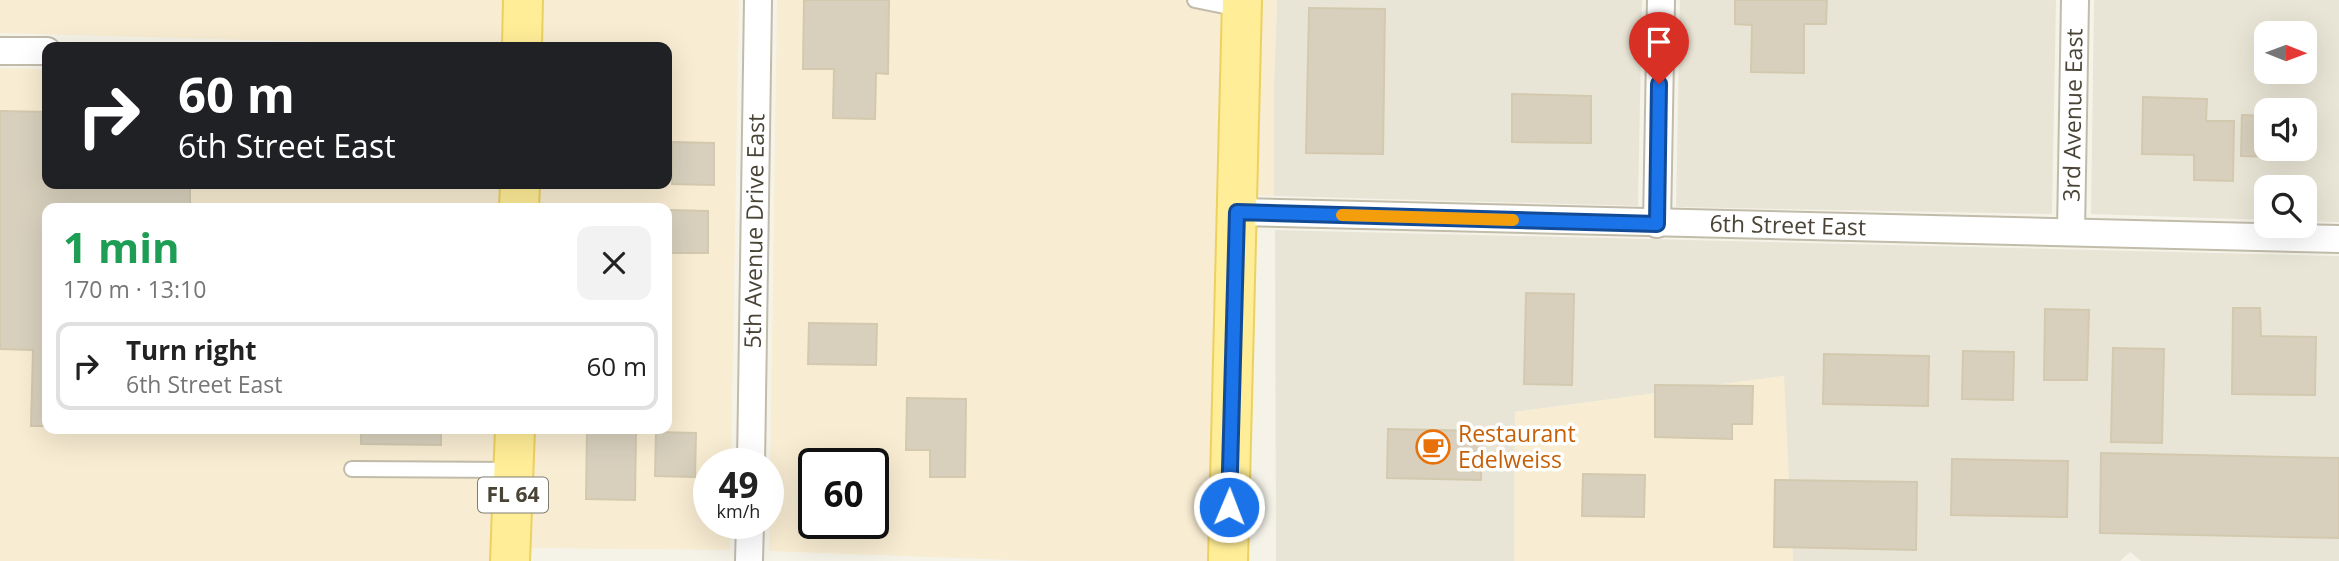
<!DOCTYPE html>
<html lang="en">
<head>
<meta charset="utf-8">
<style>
	:root { --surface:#fff; --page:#f2f2f2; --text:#222; --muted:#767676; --line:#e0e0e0 }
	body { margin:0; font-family:"Open Sans",sans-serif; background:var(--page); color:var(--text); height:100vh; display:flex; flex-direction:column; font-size:26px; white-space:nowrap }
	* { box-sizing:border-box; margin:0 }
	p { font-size:23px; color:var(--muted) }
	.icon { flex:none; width:38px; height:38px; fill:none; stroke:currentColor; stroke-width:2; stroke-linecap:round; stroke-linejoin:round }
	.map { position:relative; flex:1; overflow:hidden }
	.side { position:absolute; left:42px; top:203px; width:630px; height:231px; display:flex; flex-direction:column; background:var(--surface); border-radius:14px; box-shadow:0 7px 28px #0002 }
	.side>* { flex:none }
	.banner { position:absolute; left:42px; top:42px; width:630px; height:147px; border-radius:14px; box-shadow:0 7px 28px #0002; background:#202124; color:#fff; overflow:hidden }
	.needle { width:46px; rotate:91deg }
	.fabs { position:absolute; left:2254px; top:21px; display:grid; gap:14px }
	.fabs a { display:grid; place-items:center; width:63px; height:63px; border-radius:14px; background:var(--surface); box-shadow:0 7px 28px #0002; font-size:35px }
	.speed { position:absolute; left:693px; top:448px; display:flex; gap:14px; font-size:35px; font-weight:700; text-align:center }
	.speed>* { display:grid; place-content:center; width:91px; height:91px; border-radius:50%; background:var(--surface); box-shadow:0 7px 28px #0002; line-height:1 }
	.speed small { font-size:18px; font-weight:400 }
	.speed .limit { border:4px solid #111; border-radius:10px; background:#fff; color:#111 }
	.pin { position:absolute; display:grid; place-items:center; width:60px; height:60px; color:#fff; margin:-72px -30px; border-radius:50% 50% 50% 0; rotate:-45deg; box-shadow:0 0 7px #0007 }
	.pin .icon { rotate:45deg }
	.me { position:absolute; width:77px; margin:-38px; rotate:1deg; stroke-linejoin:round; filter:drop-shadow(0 0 5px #0008) }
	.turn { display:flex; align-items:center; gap:24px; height:147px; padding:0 21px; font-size:32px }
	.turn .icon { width:91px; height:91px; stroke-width:2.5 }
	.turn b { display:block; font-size:49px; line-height:60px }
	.round { display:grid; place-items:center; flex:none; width:74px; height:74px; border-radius:14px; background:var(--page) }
	.overview { display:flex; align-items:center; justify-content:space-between; height:119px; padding:0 21px }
	h1 { font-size:42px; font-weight:700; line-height:52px; color:#1e9e55 }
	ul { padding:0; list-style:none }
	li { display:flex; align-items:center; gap:21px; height:88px; margin:0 14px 10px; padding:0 7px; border:4px solid var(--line); border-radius:14px }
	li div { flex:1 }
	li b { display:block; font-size:26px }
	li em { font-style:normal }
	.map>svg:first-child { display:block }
</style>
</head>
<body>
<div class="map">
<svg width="2339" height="561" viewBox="0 0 2339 561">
	<rect width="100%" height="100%" fill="#f5f3e8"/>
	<g fill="#e9e5d6" fill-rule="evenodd">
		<path d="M1277,0H1642L1638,206L1274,196V82Z"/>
		<path d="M1680,0H2056L2052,214L1676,207Z"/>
		<path d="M2094,0H2339V222L2305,221V187H2266V220L2091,214ZM2266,33H2305V72H2266ZM2266,110H2305V149H2266Z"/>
		<path d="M1275,230L2339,256V561H2141L2130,552L2120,561H1793L1783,376L1515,412L1514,561H1276Z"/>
	</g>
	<g fill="#f8ecd2" fill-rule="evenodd">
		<path d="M0,0H503V47L0,33Z"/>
		<path d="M543,0H739L731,464H709V523H730V550L530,548L534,429H667V208H539V184H667V47H542Z"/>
		<path d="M777,0H1221L1208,561H1038L769,551ZM814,464H873V523H814Z"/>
		<path d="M1261,0H1277L1274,82V196L1256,195Z"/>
		<path d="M0,68L47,69V184H500V208H47V429H496L491,561H0Z"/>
		<path d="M1784,376L1793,561H1514L1515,412Z"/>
	</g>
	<g fill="#d8d0bd" stroke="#d3c9af" stroke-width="2">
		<path d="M804,0H889L888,74L876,73L875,119L833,118L834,69H803Z"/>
		<path d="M1735,0H1827L1826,24H1804V73L1751,72L1752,25L1735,24Z"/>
		<path d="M1309,8L1385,9L1383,154L1306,153Z"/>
		<path d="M1512,94L1591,96V143L1512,142Z"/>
		<path d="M2143,97L2207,99L2206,121H2234L2233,181L2194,180V155L2142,154Z"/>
		<path d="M0,111L47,112V184H190V208H47V426H31L33,350L0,349Z"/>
		<path d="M2242,115L2266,116V149H2277V157L2241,156Z"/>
		<path d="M672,142L714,143V185L672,184Z"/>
		<path d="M667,210L708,211V253H667Z"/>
		<path d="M1526,293L1574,294L1572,385L1524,384Z"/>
		<path d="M2233,308H2260L2261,336L2316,337L2315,395L2232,394Z"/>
		<path d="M2045,309L2089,310L2087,380H2044Z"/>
		<path d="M809,323L877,324L876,365L808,364Z"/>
		<path d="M2113,348L2164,349L2162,443L2111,442Z"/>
		<path d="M1963,351L2014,352L2013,400L1962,399Z"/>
		<path d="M1824,354L1929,356L1928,406L1823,404Z"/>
		<path d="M1655,385L1753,386L1752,424H1732V439L1655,437Z"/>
		<path d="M907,398L966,399L965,477H930V450H906Z"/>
		<path d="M361,429H441V445L361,444Z"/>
		<path d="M587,429L636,430L635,500L586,499Z"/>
		<path d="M1388,429L1482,431L1481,480L1387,478Z"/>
		<path d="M656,432L696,433L695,477L655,476Z"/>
		<path d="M2101,453L2339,458V538L2100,533Z"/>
		<path d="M1952,459L2068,461L2067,517L1951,515Z"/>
		<path d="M1583,474L1645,475L1644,517L1582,516Z"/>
		<path d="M1775,480L1917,482L1916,550L1774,547Z"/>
	</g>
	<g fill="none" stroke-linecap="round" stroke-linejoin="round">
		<defs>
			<g id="lane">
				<path d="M1195,0L1239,9"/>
				<path d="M352,469L513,470"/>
			</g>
			<g id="street">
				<path d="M0,51H47"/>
				<path id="s1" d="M1237,212L2339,239"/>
				<path d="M1657,224L1661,0"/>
				<path id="s2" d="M2071,231L2075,0"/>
				<path id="s3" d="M751,464L758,0"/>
				<path d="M749,561L750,523"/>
			</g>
			<g id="primary">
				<path d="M522,47L523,0"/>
				<path d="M519,208L520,184"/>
				<path d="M510,561L515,429"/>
				<path d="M1228,561L1242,0"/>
			</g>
		</defs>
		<use href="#lane" stroke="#c1bcaa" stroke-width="18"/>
		<use href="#street" stroke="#c1bcaa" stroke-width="30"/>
		<use href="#primary" stroke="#ecd15f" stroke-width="42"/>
		<use href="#lane" stroke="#fff" stroke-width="14"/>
		<use href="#street" stroke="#fff" stroke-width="26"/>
		<use href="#primary" stroke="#ffed97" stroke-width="38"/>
	</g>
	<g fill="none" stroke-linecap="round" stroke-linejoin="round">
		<defs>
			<path id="route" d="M1229,507L1237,212L1657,224L1659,84"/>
		</defs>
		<use href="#route" stroke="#114b97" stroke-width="18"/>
		<use href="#route" stroke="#1a73e8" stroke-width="12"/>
		<path stroke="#f59e0b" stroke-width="12" d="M1342,215L1513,220"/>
	</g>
	<defs>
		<symbol id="cafe-ring" viewBox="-11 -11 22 22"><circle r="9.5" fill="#fff" stroke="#e8710a" stroke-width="1.5"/><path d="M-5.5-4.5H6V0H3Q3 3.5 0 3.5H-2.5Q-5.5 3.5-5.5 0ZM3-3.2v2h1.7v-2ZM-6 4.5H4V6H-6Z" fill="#e8710a"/></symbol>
	</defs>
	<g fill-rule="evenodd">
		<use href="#cafe-ring" x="1414" y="428" width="38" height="38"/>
	</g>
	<g text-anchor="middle" stroke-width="7" stroke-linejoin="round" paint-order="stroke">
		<rect fill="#fff" stroke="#807c72" stroke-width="2" x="478" y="477.5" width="70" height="35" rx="5"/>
		<g font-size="21" font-weight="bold" fill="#494436">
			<text x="513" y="502">FL 64</text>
		</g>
		<g font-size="23" fill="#494436" stroke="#fff">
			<text dy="8" stroke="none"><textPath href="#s2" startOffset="116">3rd Avenue East</textPath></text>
			<text dy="8" stroke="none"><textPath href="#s1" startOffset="551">6th Street East</textPath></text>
			<text dy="8" stroke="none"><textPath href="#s3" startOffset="233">5th Avenue Drive East</textPath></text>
		</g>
		<g font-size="23" fill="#c56008" stroke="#fff" text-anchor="start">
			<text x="1458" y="442">Restaurant<tspan x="1458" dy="26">Edelweiss</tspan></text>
		</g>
	</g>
</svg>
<div class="fabs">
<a><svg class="needle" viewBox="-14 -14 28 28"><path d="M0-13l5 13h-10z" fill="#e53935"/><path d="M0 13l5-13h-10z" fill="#767676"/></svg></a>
<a><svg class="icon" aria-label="sound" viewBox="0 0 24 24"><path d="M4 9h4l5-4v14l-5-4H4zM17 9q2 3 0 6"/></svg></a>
<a><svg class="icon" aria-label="search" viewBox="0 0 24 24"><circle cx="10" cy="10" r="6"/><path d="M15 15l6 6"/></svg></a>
</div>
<div class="speed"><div>49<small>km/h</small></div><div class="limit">60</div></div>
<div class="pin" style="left:1659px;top:84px;background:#d93025"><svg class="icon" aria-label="arrive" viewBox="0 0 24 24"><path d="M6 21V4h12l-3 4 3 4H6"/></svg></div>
<svg class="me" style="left:1229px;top:507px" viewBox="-20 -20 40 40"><circle r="17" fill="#1a73e8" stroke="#fff" stroke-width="3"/><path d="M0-11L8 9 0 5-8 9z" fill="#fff"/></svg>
<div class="banner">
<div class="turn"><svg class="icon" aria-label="right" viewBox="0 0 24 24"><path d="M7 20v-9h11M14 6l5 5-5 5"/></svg><div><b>60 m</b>6th Street East</div></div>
</div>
<section class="side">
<div class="overview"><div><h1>1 min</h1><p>170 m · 13:10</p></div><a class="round"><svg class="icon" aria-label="close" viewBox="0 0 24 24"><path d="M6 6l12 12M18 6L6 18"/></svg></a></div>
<ul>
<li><svg class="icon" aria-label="right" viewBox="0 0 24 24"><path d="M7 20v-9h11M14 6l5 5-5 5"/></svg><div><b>Turn right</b><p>6th Street East</p></div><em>60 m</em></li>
</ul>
</section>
</div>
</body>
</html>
